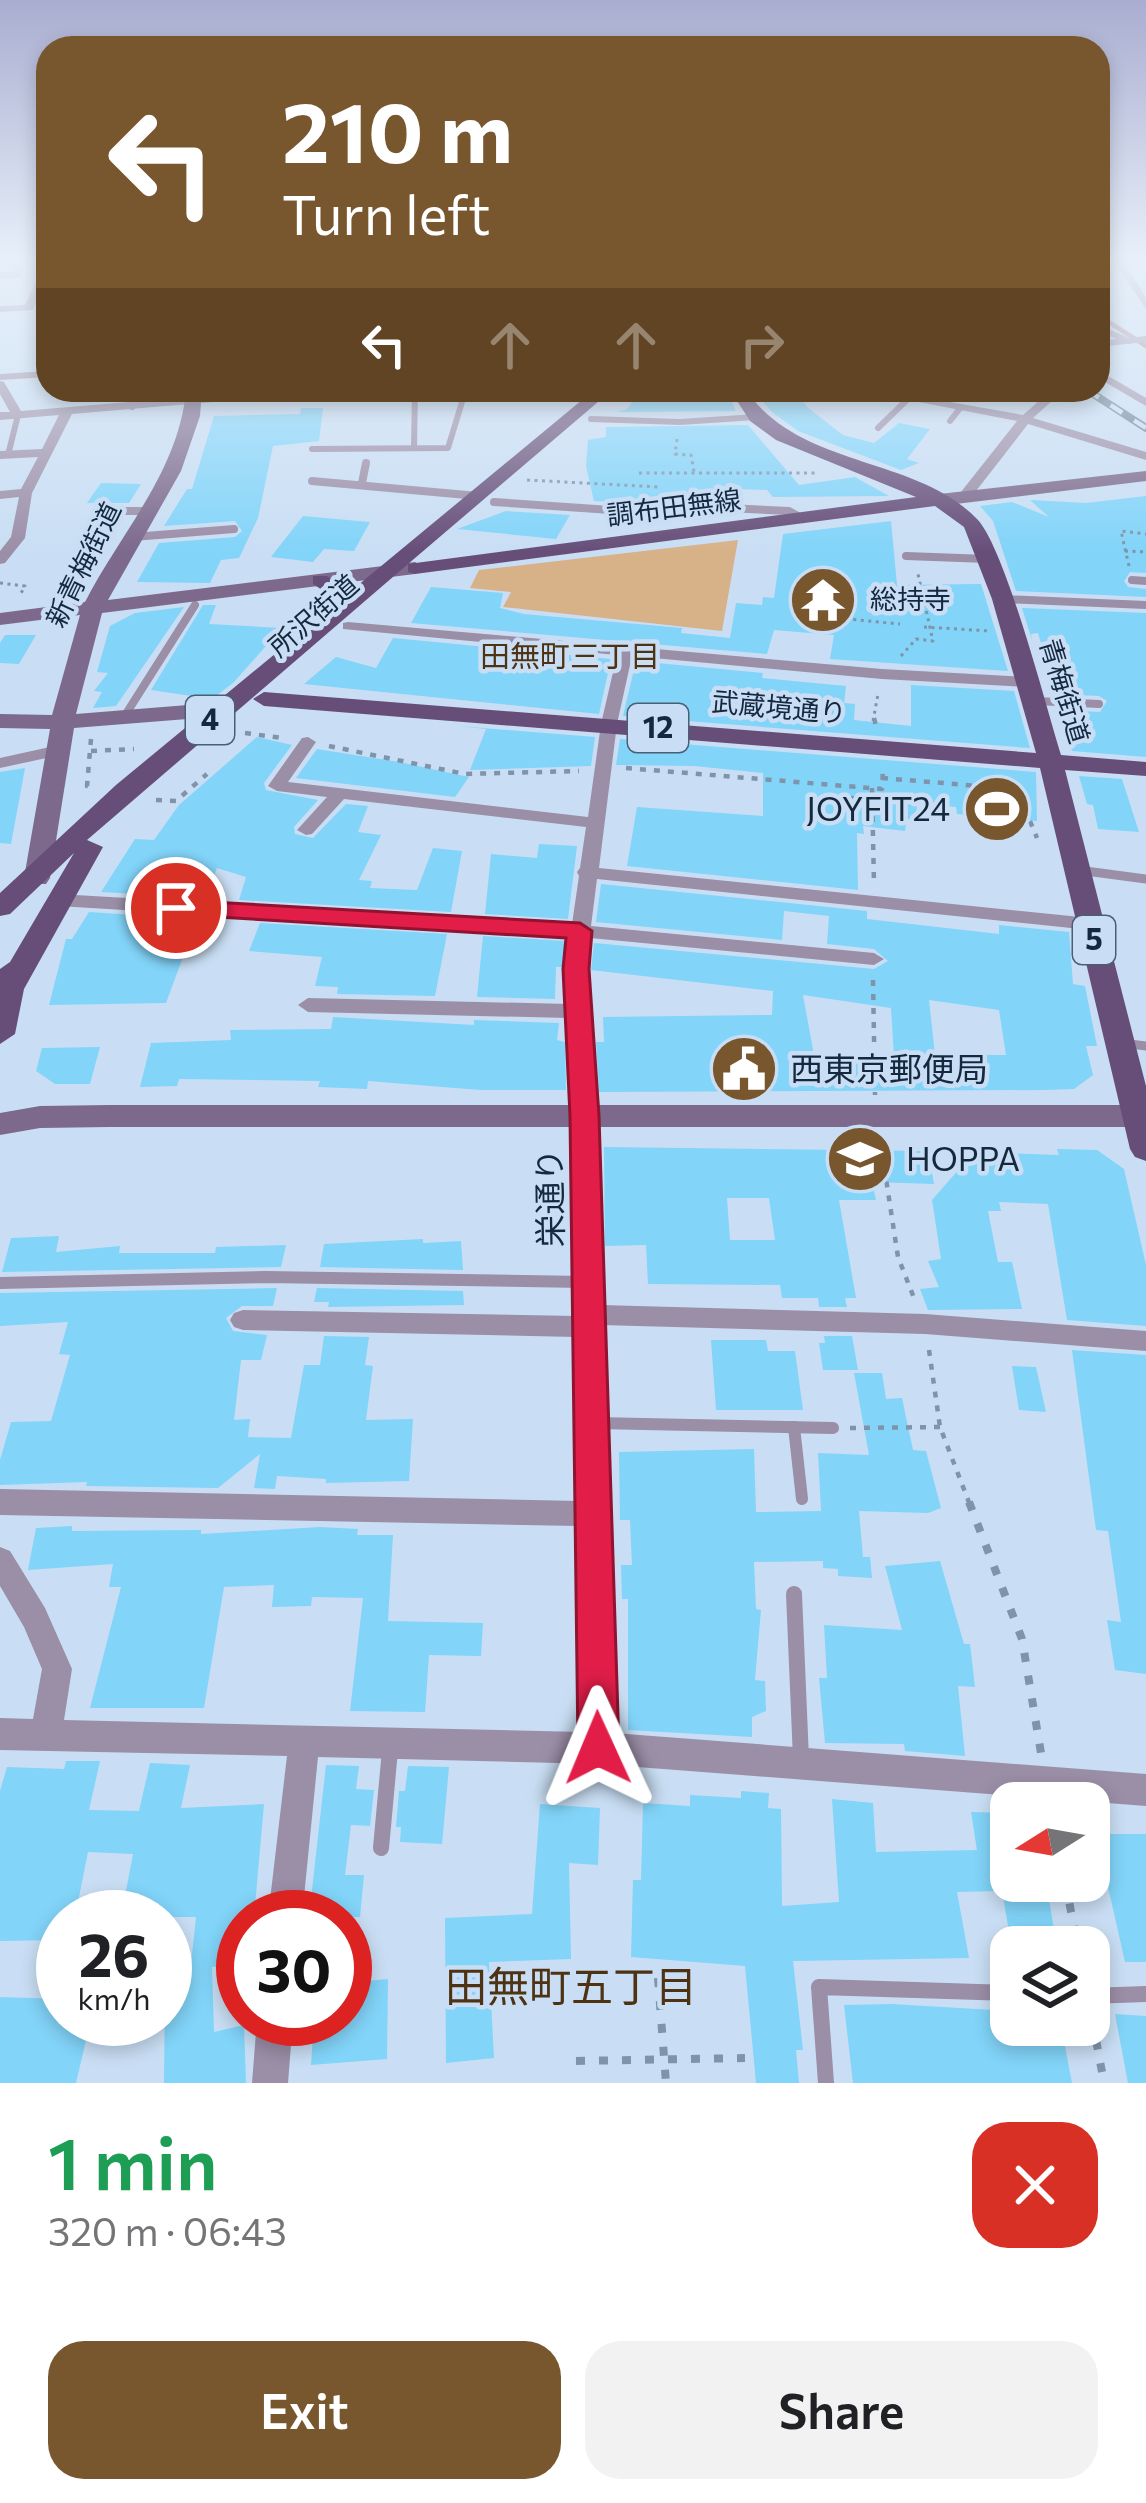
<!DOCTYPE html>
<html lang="en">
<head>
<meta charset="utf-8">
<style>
	:root { --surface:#fff; --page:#f2f2f2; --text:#202124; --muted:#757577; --accent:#78562e }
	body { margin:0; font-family:Commissioner,"Noto Sans JP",sans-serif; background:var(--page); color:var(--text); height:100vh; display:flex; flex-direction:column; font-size:45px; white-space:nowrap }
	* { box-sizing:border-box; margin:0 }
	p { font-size:39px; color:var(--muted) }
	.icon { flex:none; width:66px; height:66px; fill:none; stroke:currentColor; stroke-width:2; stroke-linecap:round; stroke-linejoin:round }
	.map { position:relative; height:2083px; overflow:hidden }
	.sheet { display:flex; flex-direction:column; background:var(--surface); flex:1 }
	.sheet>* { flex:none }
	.banner { position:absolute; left:36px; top:36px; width:1074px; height:366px; border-radius:36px; box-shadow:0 6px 18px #0003; background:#78562e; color:#fff; overflow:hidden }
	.needle { width:78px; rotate:259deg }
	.tools { position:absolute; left:990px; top:1782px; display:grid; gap:24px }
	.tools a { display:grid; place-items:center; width:120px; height:120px; border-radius:24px; background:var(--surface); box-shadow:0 6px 18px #0003; font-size:60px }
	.speed { position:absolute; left:36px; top:1890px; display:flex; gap:24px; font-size:60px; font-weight:700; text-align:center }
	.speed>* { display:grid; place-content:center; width:156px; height:156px; border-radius:50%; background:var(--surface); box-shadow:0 6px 18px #0003; line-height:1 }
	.speed small { font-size:30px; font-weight:400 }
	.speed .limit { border:18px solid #d22; background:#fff; color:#111 }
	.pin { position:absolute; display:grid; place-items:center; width:102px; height:102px; color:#fff; margin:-51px; border:6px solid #fff; border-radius:50%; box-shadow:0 3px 12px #0007 }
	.me { position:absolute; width:132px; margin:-66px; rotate:359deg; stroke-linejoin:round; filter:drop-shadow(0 0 9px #0008) }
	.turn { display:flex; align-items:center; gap:42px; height:252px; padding:0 48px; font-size:54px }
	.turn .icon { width:156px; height:156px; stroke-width:2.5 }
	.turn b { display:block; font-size:84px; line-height:102px }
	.lanes { display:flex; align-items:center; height:114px; padding:0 48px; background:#0003; justify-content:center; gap:60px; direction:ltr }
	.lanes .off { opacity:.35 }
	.round { display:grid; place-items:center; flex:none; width:126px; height:126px; border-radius:36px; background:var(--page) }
	.overview { display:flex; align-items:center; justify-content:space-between; height:204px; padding:0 48px }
	h1 { font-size:72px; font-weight:600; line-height:90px; color:#1e9e55 }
	.button { display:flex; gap:24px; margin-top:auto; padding:24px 48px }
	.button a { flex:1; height:138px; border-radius:36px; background:var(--accent); color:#fff; font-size:48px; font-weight:600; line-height:138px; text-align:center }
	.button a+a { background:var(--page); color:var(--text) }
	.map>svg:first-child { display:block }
</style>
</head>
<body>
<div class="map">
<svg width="1146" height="2083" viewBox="0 0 1146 2083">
	<rect width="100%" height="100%" fill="#c9def4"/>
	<path fill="#d7b289" d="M738,540L722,631L503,607L511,592L470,588L479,570Z"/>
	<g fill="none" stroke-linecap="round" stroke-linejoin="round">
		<path stroke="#aa7e8c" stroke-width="4.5" d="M1098,315L1146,346"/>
	</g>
	<g fill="#82d4f9" fill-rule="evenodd">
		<path d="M697,390H726L736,411L617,412L627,409L640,392L687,397Z"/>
		<path d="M752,390H795L807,407L843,435L874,443L899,423L930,429L907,459L919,463L901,470L798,431L772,412Z"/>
		<path d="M301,408H323L319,441L273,446L258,518L239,558L221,560L210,583L137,582L159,543L235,537L242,531L235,521L164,526L187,489H192L214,416L300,414Z"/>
		<path d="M748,425L799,485L855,477L889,496L773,497L767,490L735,489V496L706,495L709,499L640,504L594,501L586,466L588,440L606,437V427Z"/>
		<path d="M101,483L141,484L129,503H87Z"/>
		<path d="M1146,496V573L1130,572L1124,581L1128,587L1146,589V597L1016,591L993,521L980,506L1012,502L1049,517L1030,500L1086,503Z"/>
		<path d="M506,511L570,515L556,539L457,529Z"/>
		<path d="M303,516L370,522L354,551L324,549L313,562L271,557Z"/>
		<path d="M891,521L897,585L981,584L1008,671L830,659L834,635L774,630L767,654L411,623L431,587L503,593L500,608L524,614L682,628L681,633L730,638L736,603L762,605L763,597L774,598L783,534Z"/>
		<path d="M203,605H216L209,624L282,628L233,683L212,699L151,690Z"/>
		<path d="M184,607L116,706L93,708L102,692L94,691L108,673L97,672L110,626L135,613Z"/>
		<path d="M1022,608L1146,613V757L1072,751L1060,710L1100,712L1107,701L1099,696L1056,694L1038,633L1031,634L1032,640Z"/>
		<path d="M5,635H36L19,664L0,663V643Z"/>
		<path d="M393,638L611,659L599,714L304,684L336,657L376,668Z"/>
		<path d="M636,661L763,673L762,678L846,686L844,703L855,704L854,720L911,726V685L1014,691L1030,748L623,716Z"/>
		<path d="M458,726L595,737L591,766L470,770L486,729Z"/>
		<path d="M257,737L292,745L264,783L266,790L318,800L294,827L295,834L313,838L346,804L368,806L358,832L381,835L359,880L372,881L370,888L417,890L433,848L462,851L451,912L239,900L246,877L217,868L205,898L101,892L135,839L154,840L179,805Z"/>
		<path d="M620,739L1036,772L1037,821L957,814L956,807L917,803L916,820L907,819L905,831L863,826L864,834L857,833L858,890L627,866L637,807L763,816V773L694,766L616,765Z"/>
		<path d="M317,749L399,762L469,777L455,797L296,778Z"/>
		<path d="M25,768L11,844L0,843V772Z"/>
		<path d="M1079,776L1122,779L1139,832L1098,829L1093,805L1087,804Z"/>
		<path d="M539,844L577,846L568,919L485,914L491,854L537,858Z"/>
		<path d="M601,884L867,911V919L999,934V925L1069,932L1073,984L1085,986L1097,1046H1086L1093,1075L1074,1089L1045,1090L599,1092L596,1042H604L603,1017L772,1015L773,991L591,970L594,943L874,969L888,961L874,949L827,944L829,916L784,911L782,940L596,922ZM803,995L891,1008L894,1057L814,1055ZM929,1000L999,1010L1006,1055H935Z"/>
		<path d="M89,912L197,919L166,1003L49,1005L66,939H72Z"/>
		<path d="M260,923L447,934L435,996L337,994L338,987L315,986L322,957L249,951Z"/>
		<path d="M483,936L566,941L562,967H556L555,999L477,997Z"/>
		<path d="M333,1017L474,1025V1020L559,1023L557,1040L565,1042L566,1090H480L368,1081L367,1089L318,1087L320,1081L179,1079L177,1086L140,1087L151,1043L231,1040L230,1030L331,1029Z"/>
		<path d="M100,1047L90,1084H55L36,1071L42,1048Z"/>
		<path d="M604,1147L928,1151L934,1184L872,1182L876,1200H839L856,1298H845L847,1307H819L818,1298H782L780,1285L648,1284L646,1245L605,1246ZM727,1198H769L775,1240H730Z"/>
		<path d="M1057,1149L1097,1150L1124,1169L1146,1265V1326L1067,1320L1048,1204L999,1202L1001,1211H988L998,1262H1012L1022,1309L928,1310L920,1289L939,1287L928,1261L941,1259L932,1200L974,1152L1059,1155Z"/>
		<path d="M59,1236L56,1252L120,1246L119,1253H215L216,1247L286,1245L281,1267L2,1272L11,1238Z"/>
		<path d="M423,1239V1243L461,1241L463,1270L320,1267L324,1244Z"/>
		<path d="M277,1288L273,1306H242L226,1318L233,1331L267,1335L261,1360H241L234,1420L250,1419L248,1437L291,1438L304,1365H320L324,1336L369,1337L365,1365L373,1366L366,1420L413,1419L409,1481L326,1483V1479L277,1476L275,1489L254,1488L260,1454L218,1488L86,1486L87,1482L0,1485V1460L11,1422L51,1421L70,1355L59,1354L68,1322L0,1326V1293Z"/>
		<path d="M317,1288L463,1291L464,1305L328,1307L329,1302H314Z"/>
		<path d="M824,1336H852L858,1370H823L819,1343H825Z"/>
		<path d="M711,1340H766L768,1351H795L803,1410H716Z"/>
		<path d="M1072,1350L1146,1355V1674L1115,1670L1107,1620L1121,1622L1108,1531L1096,1530Z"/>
		<path d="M1012,1366L1036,1367L1046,1412L1019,1410Z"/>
		<path d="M854,1373H882L886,1399L902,1398L913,1450L926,1451L941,1508L928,1513L859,1511L863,1557H870L872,1578L838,1576V1569L823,1568V1561L754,1562L756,1609L761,1610L755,1680L765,1681L766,1711L752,1717V1737L628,1730V1599H622L621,1565H632L630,1520H620L619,1452L754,1449L756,1512L821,1511L818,1453L869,1455Z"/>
		<path d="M72,1526V1531L201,1530V1534L320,1527L358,1529L357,1535H393L388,1621L483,1623L481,1656L429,1655L425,1712L350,1711L363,1598L312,1597L311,1606L272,1607L274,1585L224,1587L204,1708H90L121,1587H109L113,1564L28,1570L36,1528Z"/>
		<path d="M940,1561L964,1644H970L975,1687L958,1686L965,1756L905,1751L904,1744L825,1743L819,1678H827L824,1625L902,1630L885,1566Z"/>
		<path d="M66,1761H100L89,1810L139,1811L150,1763L190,1765L181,1808L264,1804L254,1917H243V1965L212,1967L214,2032L244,2025L246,2083H164L165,1989L189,1983L196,1917H121L133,1854L88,1852L75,1917H63V1940L0,1941V1791L7,1767L64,1769Z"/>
		<path d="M326,1765L359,1766L356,1789L374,1790L370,1826L351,1825L345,1875H364L360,1917H309Z"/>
		<path d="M408,1766L449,1767L442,1844L400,1842L401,1827H396L399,1791H405Z"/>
		<path d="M741,1791L769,1793L768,1808L781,1809L782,1906L839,1902L832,1799L873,1803L876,1852L977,1850L971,1812L1011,1813V1881H1046L1056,1942L1011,1943L1002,1891L957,1892L969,1958L793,1961L803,2050H796L799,2083H756L745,1966L631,1957L633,1880H641L643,1803L690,1806V1795L741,1798Z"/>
		<path d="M540,1804L600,1808L598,1865L569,1863L571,1959L489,1962L494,2058L446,2063L445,1918L532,1914Z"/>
		<path d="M1096,1834H1146V1962H1125Z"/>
		<path d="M388,1979L387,2059L311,2065L314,2019H345V1983Z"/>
		<path d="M0,1997L63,1999V2019H91L76,2083H0Z"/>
		<path d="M891,2004L1011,2011V2025H1061L1072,2083H853L844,2005Z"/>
		<path d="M1115,2014L1146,2016V2083H1128Z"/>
	</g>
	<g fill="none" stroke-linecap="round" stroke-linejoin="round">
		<g stroke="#7f94aa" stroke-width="3" stroke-dasharray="3 4.5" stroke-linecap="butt">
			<path d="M677,439L675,454L691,455L694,472"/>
			<path d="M639,473H817"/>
			<path d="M527,480L659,487"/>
			<path d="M1125,551L1146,552"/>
			<path d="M1129,566L1121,531L1146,534"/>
			<path d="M0,583L25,586L20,595"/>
			<path d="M816,616L900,624"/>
			<path d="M924,627L990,631"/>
			<path d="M901,656L916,639L933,641L918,574"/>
			<path d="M873,721L878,694"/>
		</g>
		<g stroke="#7f94aa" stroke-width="4.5" stroke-dasharray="6 8" stroke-linecap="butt">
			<path d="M874,718L877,729"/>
			<path d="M245,733L282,738"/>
			<path d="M91,739L87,786L93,787"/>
			<path d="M329,746L465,774L579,771"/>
			<path d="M91,751L134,749"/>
			<path d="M626,768L882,789L883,769"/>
			<path d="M882,778L991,787"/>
			<path d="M872,788L874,885"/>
			<path d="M156,800L176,801L207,774"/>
			<path d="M853,802L854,787"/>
			<path d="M1030,821L1037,838"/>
			<path d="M873,980L875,1095"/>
			<path d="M880,1140L898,1257L914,1298"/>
			<path d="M929,1350L940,1427L970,1505"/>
			<path d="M850,1428L940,1427"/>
		</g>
		<g stroke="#7f94aa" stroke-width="8" stroke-dasharray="9 14" stroke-linecap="butt">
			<path d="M969,1502L1022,1639L1041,1753"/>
			<path d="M1065,1881L1078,1947"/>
			<path d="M658,1978L666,2083"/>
			<path d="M1092,2018L1104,2083"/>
			<path d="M576,2061L745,2058"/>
		</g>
		<g stroke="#9b8ea7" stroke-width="6">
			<path d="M0,275H18L20,270L15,268"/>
			<path d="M1098,328L1129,341"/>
			<path d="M0,377L48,374"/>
			<path d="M127,390L132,407"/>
			<path d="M591,419L680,422L756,417"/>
			<path d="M950,421L961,407"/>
			<path d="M878,428L910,397"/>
			<path d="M414,448L415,390"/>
			<path d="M312,449L448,448L462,402L458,390"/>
			<path d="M8,455L18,415"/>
		</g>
		<g stroke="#9b8ea7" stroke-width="8">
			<path d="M312,481L478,496"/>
			<path d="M362,483L366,463"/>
			<path d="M494,502L640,512L686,506L789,511L803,519"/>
			<path d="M126,511H145"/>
			<path d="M133,537L234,529"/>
			<path d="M906,556L987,559"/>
			<path d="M1132,580L1146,581"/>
			<path d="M1002,599L1146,605"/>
			<path d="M1036,701L1099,704"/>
			<path d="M124,717L195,605"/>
		</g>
		<g stroke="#9b8ea7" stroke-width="9">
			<path d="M1078,870L1146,879"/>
			<path d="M1122,1043L1146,1046"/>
		</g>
		<g stroke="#9b8ea7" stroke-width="12">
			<path d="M0,1283L265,1277L585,1282"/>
			<path d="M595,1423L833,1428"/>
			<path d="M794,1427L802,1499"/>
		</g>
		<g stroke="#9b8ea7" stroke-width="16">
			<path d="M794,1594L801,1759"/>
			<path d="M381,1848L390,1750"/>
			<path d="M1089,1996L1146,1994"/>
			<path d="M826,2083L819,1987L1011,1993"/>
		</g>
		<g fill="#9b8ea7" fill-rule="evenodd">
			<path d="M12,260H22L18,270L10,268Z"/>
			<path d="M1113,260H1123L1146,298V309Z"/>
			<path d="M39,276L47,278L33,310L0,312V306L25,305Z"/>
			<path d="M1146,336V342L1098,347V341Z"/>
			<path d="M1098,370L1146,398V406L1098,378Z"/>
			<path d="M0,381L4,382L21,411L275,390H323L317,393L72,414L32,493L25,538L5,563L0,564V551L11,537L19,497L0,499V491L21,489L38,457L0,459V451L42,449L59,415L0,420V412H10L0,394Z"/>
			<path d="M857,390H882L1023,415L1040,400L1028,390H1041L1053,400L1033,418L1146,452V460L1028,424L969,500L964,501L957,497L1017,421Z"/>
			<path d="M348,622L882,669L1026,677L1034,682L1026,687L882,679L632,656L617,724L599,868L1090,918L1100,924L1090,930L597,879L591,926L874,953L884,959L874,965L590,938L586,969L595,1097L601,1305L925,1314L1146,1331V1351L925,1334L601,1325L613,1733L1146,1774V1806L598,1764L318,1757L302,1917H268L287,1756L0,1750V1718L33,1719L42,1669L24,1627L0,1586V1547L10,1551L45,1608L72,1669L64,1720L582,1732L579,1526L0,1515V1489L579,1501L576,1337L243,1330L234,1327L230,1320L234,1313L243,1310L576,1316L569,1018L308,1012L298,1005L308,998L568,1004L566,969L571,937L58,906L49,900L58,894L572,924L579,876L577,872L580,868L586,827L344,799L312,834L306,835L297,830L327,797L277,791L268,786L302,738L308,737L316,742L288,782L588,817L601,724L617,655L343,629V623Z"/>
			<path d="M59,745L65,746V754L0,768V758Z"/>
			<path d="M257,2019H293L288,2083H252Z"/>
		</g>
		<g fill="#7c698c" fill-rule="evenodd">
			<path d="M186,390H202L200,416L181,471L108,600L415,562L425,568L415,574L102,613L76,714L225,702L237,709L225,716L74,728L50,878L46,884H28L24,878L50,729L0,728V714L52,715L80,615L0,625V613L85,602C121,532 179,471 186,390Z"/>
			<path d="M1146,471V481L939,506L930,500L939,494Z"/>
			<path d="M109,1105H1146V1127H109L40,1128L0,1135V1113L40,1106Z"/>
		</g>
		<path fill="#664e79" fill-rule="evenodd" d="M594,390H612L408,564L916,497L776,440L750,421L730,390H746C800,469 915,455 977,519C1005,547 1047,710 1061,755L1146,762V776L1065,770L1146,1086V1161L1135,1157L1130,1149L1040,768L264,706L253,699L264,692L1036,753L992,599L964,527L935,506L415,574L408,572V564L87,840L103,847L24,989L15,1034L0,1044V969L10,962L74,853L10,914L0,916V893L116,785L339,601L313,584V576H327L351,591Z"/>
		<defs>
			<path id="rail" d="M1087,390L1146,428"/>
		</defs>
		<use href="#rail" stroke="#6a7f94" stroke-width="8"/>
		<use href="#rail" stroke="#c9def4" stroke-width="4.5" stroke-dasharray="14" stroke-linecap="butt"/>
	</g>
	<linearGradient id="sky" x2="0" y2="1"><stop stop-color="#a9add0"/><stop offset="0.47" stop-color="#e7f0fa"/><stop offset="1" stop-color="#e7f0fa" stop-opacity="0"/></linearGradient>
	<rect width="1146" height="552" fill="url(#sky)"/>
	<path fill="#e11d48" stroke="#92132f" stroke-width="3" d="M176,900L580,923L592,931L589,969L599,1116L619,1748L613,1762L598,1768L584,1762L578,1748L570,1116L563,969L566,938L167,914L164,908L167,903Z"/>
	<defs>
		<symbol id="temple-disc" viewBox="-11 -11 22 22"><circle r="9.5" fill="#78562e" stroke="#c9def4"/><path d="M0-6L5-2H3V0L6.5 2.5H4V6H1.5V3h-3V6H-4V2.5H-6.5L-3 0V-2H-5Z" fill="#fff"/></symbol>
		<symbol id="stadium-disc" viewBox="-11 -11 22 22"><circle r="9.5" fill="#78562e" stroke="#c9def4"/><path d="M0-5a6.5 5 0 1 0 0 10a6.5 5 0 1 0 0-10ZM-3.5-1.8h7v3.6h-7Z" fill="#fff"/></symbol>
		<symbol id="civic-disc" viewBox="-11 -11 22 22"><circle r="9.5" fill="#78562e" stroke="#c9def4"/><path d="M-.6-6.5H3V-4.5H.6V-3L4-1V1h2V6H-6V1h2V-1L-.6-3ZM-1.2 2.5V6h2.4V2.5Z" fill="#fff"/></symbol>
		<symbol id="school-disc" viewBox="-11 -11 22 22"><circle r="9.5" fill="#78562e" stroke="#c9def4"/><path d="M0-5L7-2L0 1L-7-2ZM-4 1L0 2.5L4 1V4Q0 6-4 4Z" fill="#fff"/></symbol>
	</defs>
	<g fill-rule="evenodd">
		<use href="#temple-disc" x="785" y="562" width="76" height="76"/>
		<use href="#stadium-disc" x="959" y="771" width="76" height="76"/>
		<use href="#civic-disc" x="706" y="1031" width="76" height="76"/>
		<use href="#school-disc" x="822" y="1121" width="76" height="76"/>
	</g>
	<g text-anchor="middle" stroke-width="9" stroke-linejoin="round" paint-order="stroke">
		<g font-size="27" fill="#14293e" stroke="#c9def4">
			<text transform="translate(674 508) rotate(-7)" y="9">調布田無線</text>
			<text transform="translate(84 565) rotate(-64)" y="9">新青梅街道</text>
			<text transform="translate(314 616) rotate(-41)" y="9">所沢街道</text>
			<text transform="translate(1064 691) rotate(73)" y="9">青梅街道</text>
			<text transform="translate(779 708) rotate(5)" y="9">武蔵境通り</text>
		</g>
		<g font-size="27" fill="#14293e" stroke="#c9def4" text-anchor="start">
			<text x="870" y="609">総持寺</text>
		</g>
		<g font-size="30" fill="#4d3313" stroke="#c9def4">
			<text x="570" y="667">田無町三丁目</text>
		</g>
		<g fill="#c9def4" stroke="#4a5f75" stroke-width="3">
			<rect x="186" y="696" width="48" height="48" rx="9"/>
			<rect x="628" y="704" width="60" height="48" rx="9"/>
			<rect x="1073" y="916" width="42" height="48" rx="9"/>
		</g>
		<g font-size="30" font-weight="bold" fill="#14293e">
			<text x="210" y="730">4</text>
			<text x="658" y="738">12</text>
			<text x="1094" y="950">5</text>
		</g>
		<g font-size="33" fill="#14293e" stroke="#c9def4" text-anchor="start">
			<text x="950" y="821" text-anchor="end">JOYFIT24</text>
			<text x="790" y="1081">西東京郵便局</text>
			<text x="906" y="1171">HOPPA</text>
		</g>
		<g font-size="33" fill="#14293e" stroke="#c9def4">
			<text transform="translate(550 1198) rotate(-91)" y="12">栄通り</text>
		</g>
		<g font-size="42" fill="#4d3313" stroke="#c9def4">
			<text x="571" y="2002">田無町五丁目</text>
		</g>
	</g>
</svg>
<div class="tools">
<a><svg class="needle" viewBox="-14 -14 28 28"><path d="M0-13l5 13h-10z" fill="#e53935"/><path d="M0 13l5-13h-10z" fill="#757577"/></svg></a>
<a><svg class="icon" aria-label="layers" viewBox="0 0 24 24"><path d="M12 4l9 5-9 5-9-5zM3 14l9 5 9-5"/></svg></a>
</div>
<div class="speed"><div>26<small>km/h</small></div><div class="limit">30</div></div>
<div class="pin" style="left:176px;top:908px;background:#d93025"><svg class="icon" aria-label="arrive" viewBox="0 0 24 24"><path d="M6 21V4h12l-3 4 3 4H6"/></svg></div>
<svg class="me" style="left:598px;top:1748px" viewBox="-20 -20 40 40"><path d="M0-17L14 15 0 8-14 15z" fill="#e11d48" stroke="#fff" stroke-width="4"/></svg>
<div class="banner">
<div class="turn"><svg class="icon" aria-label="left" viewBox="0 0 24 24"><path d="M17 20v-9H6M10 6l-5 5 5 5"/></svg><div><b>210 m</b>Turn left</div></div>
<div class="lanes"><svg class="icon" aria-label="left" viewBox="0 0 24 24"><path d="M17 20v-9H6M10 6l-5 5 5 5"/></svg><svg class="icon off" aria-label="ahead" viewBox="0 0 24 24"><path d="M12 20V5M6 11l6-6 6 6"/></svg><svg class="icon off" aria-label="ahead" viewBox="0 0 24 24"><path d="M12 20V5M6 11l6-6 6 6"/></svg><svg class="icon off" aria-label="right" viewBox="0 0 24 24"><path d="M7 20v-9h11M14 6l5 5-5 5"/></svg></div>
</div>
</div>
<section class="sheet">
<div class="overview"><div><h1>1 min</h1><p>320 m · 06:43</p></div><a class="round" style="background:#d93025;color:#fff"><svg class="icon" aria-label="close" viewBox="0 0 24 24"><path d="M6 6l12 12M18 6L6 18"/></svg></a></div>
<div class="button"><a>Exit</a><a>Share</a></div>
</section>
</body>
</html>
